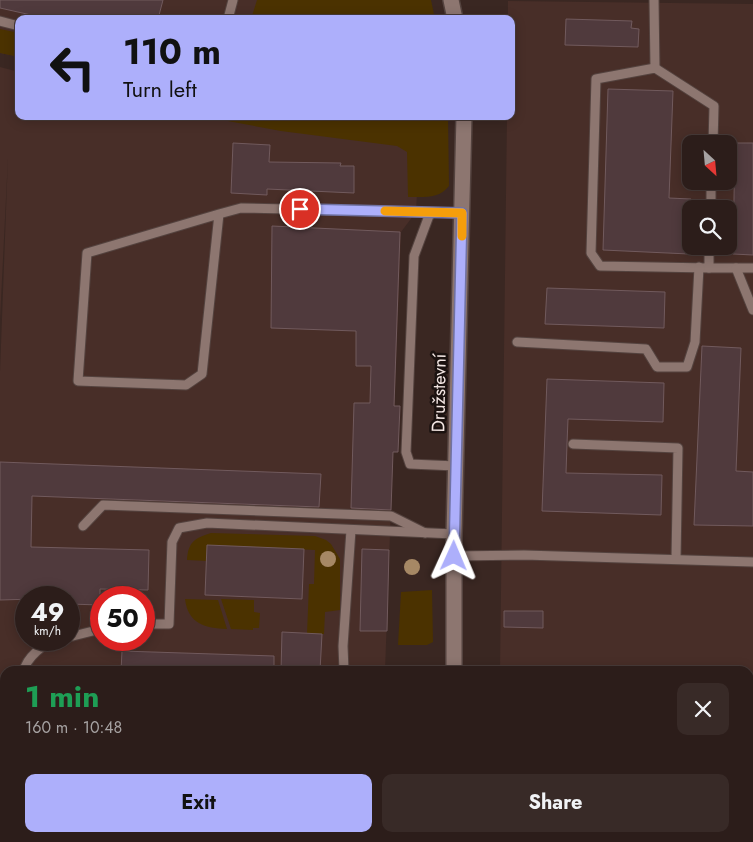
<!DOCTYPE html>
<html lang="en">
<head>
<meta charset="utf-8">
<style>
	:root { --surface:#2c1d1a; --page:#382a27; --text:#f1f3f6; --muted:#a6a2a2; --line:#483b39; --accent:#adaffb }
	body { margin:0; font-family:Jost,sans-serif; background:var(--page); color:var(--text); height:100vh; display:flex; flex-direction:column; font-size:19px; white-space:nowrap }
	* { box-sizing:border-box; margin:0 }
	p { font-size:16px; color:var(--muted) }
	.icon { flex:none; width:28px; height:28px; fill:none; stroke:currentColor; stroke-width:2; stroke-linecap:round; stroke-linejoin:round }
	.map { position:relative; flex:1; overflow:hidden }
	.panel { position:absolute; left:0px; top:666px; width:754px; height:176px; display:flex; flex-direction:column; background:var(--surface); border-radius:15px 15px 0 0; box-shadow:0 2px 12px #0003,0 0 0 1px var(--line) }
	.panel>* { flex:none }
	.banner { position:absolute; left:15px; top:15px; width:500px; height:105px; border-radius:10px; box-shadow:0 2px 12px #0003,0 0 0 1px var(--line); background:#adaffb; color:#111; overflow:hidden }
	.needle { width:32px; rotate:154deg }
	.controls { position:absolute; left:682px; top:135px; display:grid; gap:10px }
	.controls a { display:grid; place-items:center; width:55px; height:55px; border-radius:10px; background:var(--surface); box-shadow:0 2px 12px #0003,0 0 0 1px var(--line); font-size:25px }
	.speed { position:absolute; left:15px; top:586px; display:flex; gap:10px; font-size:25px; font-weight:700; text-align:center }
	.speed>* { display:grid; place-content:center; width:65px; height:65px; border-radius:50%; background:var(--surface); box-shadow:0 2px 12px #0003,0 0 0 1px var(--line); line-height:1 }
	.speed small { font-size:12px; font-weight:400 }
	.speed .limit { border:8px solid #d22; background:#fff; color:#111 }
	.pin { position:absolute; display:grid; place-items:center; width:42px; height:42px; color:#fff; margin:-21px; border:2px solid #fff; border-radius:50%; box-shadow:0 1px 5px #0007 }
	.me { position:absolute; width:55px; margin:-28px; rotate:1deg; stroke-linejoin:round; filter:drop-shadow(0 0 4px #0008) }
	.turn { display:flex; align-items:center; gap:18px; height:105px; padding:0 25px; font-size:22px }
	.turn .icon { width:65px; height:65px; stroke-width:2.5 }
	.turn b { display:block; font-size:35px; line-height:42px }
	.round { display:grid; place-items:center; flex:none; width:52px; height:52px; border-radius:10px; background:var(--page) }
	.headline { display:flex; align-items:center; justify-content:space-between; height:85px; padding:0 25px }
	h1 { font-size:30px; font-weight:700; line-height:38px; color:#1e9e55 }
	.button { display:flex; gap:10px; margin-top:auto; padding:10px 25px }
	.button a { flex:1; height:58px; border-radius:10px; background:var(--accent); color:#111; font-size:20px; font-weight:700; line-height:58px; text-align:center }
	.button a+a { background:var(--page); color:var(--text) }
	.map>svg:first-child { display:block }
</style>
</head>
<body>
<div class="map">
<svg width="753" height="842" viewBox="0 0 753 842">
	<rect width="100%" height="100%" fill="#3a2722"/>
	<g fill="#482e28" fill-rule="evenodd">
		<path d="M0,0H328L326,19H19V57L0,53Z"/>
		<path d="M508,1L753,4V842H498V838H749V671H500L507,116H511V19H508ZM691,144H729V181H691ZM691,209H729V246H691Z"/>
		<path d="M0,67L19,72V116H421L416,212L401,232L385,671H5V838H377V842H0V372L8,157L0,320ZM26,598H69V640H26ZM101,598H144V640H101Z"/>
	</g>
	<g fill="#4b3200">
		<path d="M257,0H431L435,19H251Z"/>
		<path d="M0,29L19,33V57L0,53Z"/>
		<path d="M201,116H448L449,186C439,199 424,197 408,197L407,152L397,146L281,131Z"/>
		<path d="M211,533L315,536L326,540L331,544L340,559V610L325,612L324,634H307L309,584H314L315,550L208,545L207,561L187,560C188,543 194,538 211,533Z"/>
		<path d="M432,590L433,642L427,645H398L401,592Z"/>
		<path d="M185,599L218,600L227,629C205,628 188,624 185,599Z"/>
		<path d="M221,599L254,600V612L260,613L259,628H253V630L231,629Z"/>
	</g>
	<g fill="#503a3d" stroke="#715a5d">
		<path d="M0,0H163L158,19H49L0,8Z"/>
		<path d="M566,19L632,21L631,28L639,29L638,47L565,45Z"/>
		<path d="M608,89L673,91L669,198L691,199L689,254L603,250Z"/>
		<path d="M233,143L270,145L269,162L341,163L340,166H354V193L267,189V195L231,193Z"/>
		<path d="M735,143H753V255L733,254Z"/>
		<path d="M272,226L400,232L394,406H400L398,452H393L391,510L351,508L354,403H370L371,366H356V331L271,328Z"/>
		<path d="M547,288L665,292L664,328L545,324Z"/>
		<path d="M702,346L741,348L736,471L753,472V526L694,525Z"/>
		<path d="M547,379L664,383L663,422L568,419L567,444L566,473L662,475L661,515L542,511Z"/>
		<path d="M0,462L321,474L319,507L32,496L31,547L149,550L148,590L100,589V605L69,604V598L0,600Z"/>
		<path d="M207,545L304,549L302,599L205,595Z"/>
		<path d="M362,549L389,550L387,631H360Z"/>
		<path d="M504,611H543V628L504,627Z"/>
		<path d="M282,632L322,634L320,671H281Z"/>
		<path d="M122,651L274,656V671H121Z"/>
	</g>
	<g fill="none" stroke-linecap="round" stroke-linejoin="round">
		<defs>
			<g id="lane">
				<path d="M654,0L655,68"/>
				<path d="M228,19L233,0"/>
				<path d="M0,21L19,26"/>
				<path d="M711,209V181"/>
				<path d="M430,213L414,256L406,452L410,464L456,466"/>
				<path d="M219,214L202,374L186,385L78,381L87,253L219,214L241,208L462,213"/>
				<path d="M709,246V268L600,266L591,253L596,79L655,68L714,106L713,144"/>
				<path d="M709,268H753"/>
				<path d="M736,268L753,310"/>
				<path d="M517,342L646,349L657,367H687L695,342L699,267"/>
				<path d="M573,444L678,448L676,559"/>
				<path d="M83,526L103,505L391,516L425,533"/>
				<path d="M454,556L524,555L753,562"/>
				<path d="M144,624H169L172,542L179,528L207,523L454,534"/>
				<path d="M69,637L101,629"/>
				<path d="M24,671C26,658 44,643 56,640"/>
				<path d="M344,671L343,646L351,530"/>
				<path d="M749,807L753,803"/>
				<path d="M9,842L10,838"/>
				<path d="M339,842V838"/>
				<path d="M707,842L712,838"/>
			</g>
			<g id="secondary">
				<path d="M451,0L455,19"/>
				<path d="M454,671V534L464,116"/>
				<path d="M456,842V838"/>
			</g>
		</defs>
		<use href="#lane" stroke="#54433f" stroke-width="11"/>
		<use href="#secondary" stroke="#54433f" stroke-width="18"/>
		<use href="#lane" stroke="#8d7670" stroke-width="9"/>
		<use href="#secondary" stroke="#8d7670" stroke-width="15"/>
		<defs>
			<g id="rail">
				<path d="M749,770L753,766"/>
				<path d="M663,842L668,838"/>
			</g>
		</defs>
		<use href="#rail" stroke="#948480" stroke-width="5.5"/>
		<use href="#rail" stroke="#1b1210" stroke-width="4" stroke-dasharray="11" stroke-linecap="butt"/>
	</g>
	<g fill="#a68865">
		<circle cx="328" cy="559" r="8"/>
		<circle cx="412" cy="567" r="8"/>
	</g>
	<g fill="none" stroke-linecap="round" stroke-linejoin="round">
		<defs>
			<path id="route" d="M300,209L462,213L454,556"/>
		</defs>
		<use href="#route" stroke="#7072a3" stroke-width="12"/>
		<use href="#route" stroke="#adaffb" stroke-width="9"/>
		<path stroke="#f59e0b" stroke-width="9" d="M385,211L462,213V236"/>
	</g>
	<g text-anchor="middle" stroke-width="5" stroke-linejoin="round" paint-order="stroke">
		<g font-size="18" fill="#f4e7e4" stroke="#1b1210">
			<text transform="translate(439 393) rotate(-89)" y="6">Družstevní</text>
		</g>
	</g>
</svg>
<div class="controls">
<a><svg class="needle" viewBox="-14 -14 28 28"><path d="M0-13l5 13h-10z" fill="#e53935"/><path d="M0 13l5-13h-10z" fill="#a6a2a2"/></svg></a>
<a><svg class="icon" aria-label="search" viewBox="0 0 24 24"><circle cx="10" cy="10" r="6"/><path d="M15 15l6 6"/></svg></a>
</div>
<div class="speed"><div>49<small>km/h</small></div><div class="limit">50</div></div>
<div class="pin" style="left:300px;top:209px;background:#d93025"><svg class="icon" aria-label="arrive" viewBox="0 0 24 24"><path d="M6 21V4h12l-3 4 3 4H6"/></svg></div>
<svg class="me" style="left:454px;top:556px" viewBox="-20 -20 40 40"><path d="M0-17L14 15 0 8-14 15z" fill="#adaffb" stroke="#fff" stroke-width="4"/></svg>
<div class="banner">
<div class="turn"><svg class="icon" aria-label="left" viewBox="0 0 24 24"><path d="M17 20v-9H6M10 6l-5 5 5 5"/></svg><div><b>110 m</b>Turn left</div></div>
</div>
<section class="panel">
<div class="headline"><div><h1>1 min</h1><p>160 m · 10:48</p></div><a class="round"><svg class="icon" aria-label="close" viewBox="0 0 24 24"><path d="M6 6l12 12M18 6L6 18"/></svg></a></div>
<div class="button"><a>Exit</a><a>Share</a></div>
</section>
</div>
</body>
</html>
